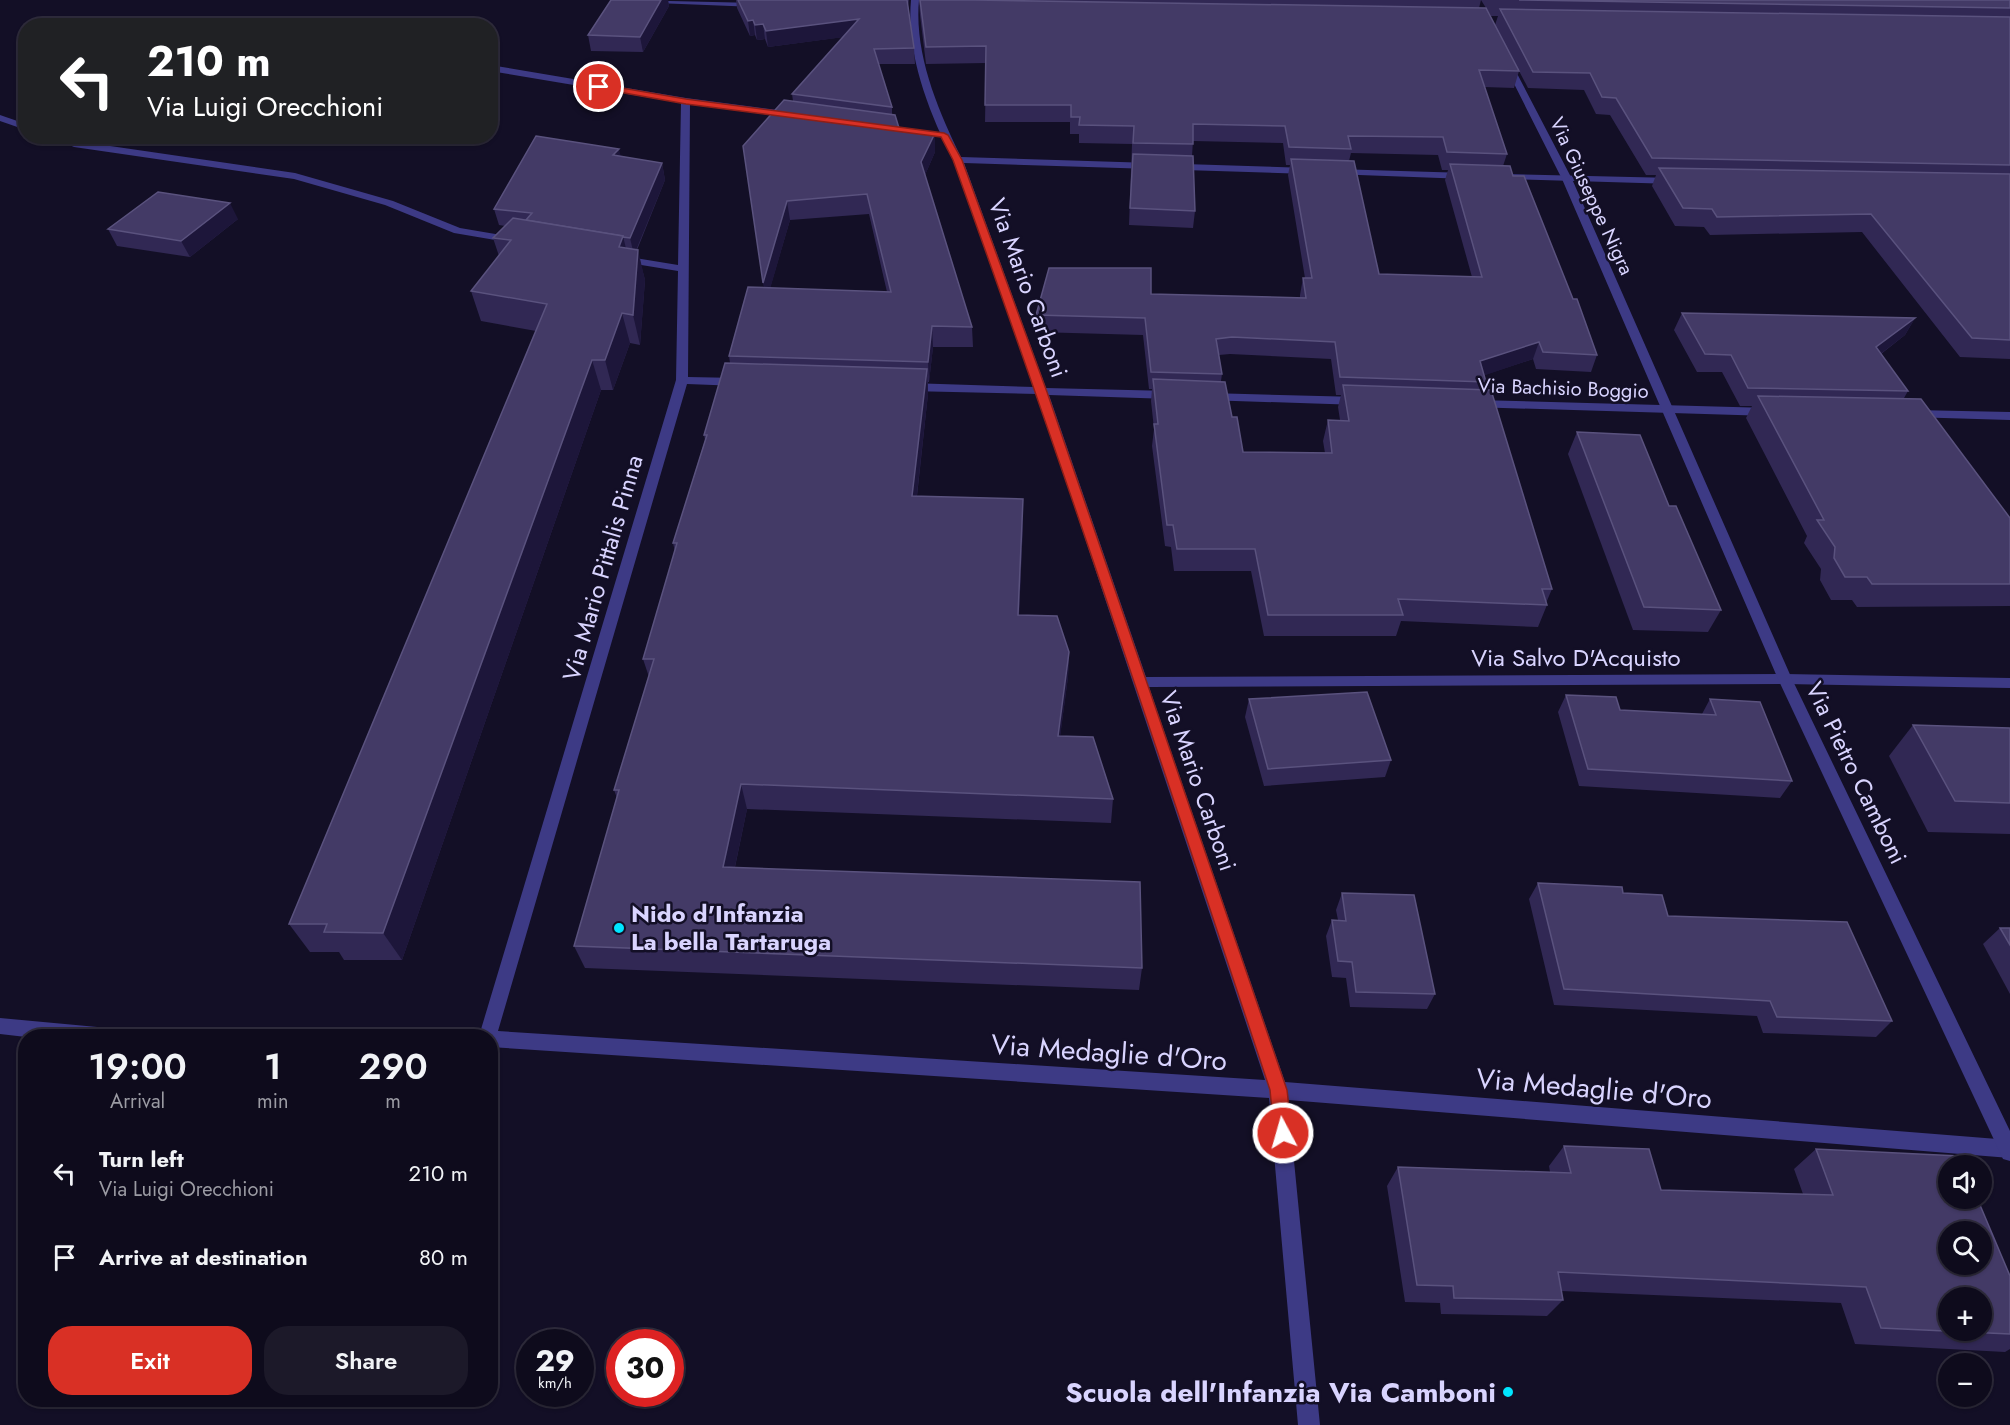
<!DOCTYPE html>
<html lang="en">
<head>
<meta charset="utf-8">
<style>
	:root { --surface:#0e0b1c; --page:#1c1929; --text:#f1f3f6; --muted:#9b9ba3; --line:#2e2b3b; --accent:#d93025 }
	body { margin:0; font-family:Jost,sans-serif; background:var(--page); color:var(--text); height:100vh; display:flex; flex-direction:column; font-size:22px; white-space:nowrap }
	* { box-sizing:border-box; margin:0 }
	p { font-size:20px; color:var(--muted) }
	.icon { flex:none; width:33px; height:33px; fill:none; stroke:currentColor; stroke-width:2; stroke-linecap:round; stroke-linejoin:round }
	.map { position:relative; flex:1; overflow:hidden }
	.details { position:absolute; left:18px; top:1029px; width:480px; height:378px; display:flex; flex-direction:column; background:var(--surface); border-radius:24px; box-shadow:0 2px 4px #0004,0 0 0 2px var(--line) }
	.details>* { flex:none }
	.guide { position:absolute; left:18px; top:18px; width:480px; height:126px; border-radius:24px; box-shadow:0 2px 4px #0004,0 0 0 2px var(--line); background:#202124; color:#fff; overflow:hidden }
	.controls { position:absolute; left:1938px; top:1155px; display:grid; gap:12px }
	.controls a { display:grid; place-items:center; width:54px; height:54px; border-radius:50%; background:var(--surface); box-shadow:0 2px 4px #0004,0 0 0 2px var(--line); font-size:30px }
	.speed { position:absolute; left:516px; top:1329px; display:flex; gap:12px; font-size:30px; font-weight:700; text-align:center }
	.speed>* { display:grid; place-content:center; width:78px; height:78px; border-radius:50%; background:var(--surface); box-shadow:0 2px 4px #0004,0 0 0 2px var(--line); line-height:1 }
	.speed small { font-size:15px; font-weight:400 }
	.speed .limit { border:9px solid #d22; background:#fff; color:#111 }
	.pin { position:absolute; display:grid; place-items:center; width:51px; height:51px; color:#fff; margin:-26px; border:3px solid #fff; border-radius:50%; box-shadow:0 2px 6px #0007 }
	.me { position:absolute; width:66px; margin:-33px; rotate:354deg; stroke-linejoin:round; filter:drop-shadow(0 0 4px #0008) }
	.turn { display:flex; align-items:center; gap:21px; height:126px; padding:0 30px; font-size:27px }
	.turn .icon { width:78px; height:78px; stroke-width:2.5 }
	.turn b { display:block; font-size:42px; line-height:51px }
	.eta { display:flex; justify-content:space-evenly; align-items:center; height:102px; text-align:center }
	.eta b { font-size:36px; font-weight:600; line-height:42px }
	.cta { display:flex; gap:12px; margin-top:auto; padding:12px 30px }
	.cta a { flex:1; height:69px; border-radius:24px; background:var(--accent); color:#fff; font-size:24px; font-weight:600; line-height:69px; text-align:center }
	.cta a+a { background:var(--page); color:var(--text) }
	ul { padding:0; list-style:none }
	li { display:flex; align-items:center; gap:18px; height:84px; padding:0 30px }
	li div { flex:1 }
	li b { display:block; font-size:22px }
	li em { font-style:normal }
	.map>svg:first-child { display:block }
</style>
</head>
<body>
<div class="map">
<svg width="2010" height="1425" viewBox="0 0 2010 1425">
	<rect width="100%" height="100%" fill="#130f26"/>
	<g fill="none" stroke-linecap="round" stroke-linejoin="round">
		<g fill="#3d3a85" fill-rule="evenodd">
			<path d="M627,0L756,3L760,5L756,7L631,2Z"/>
			<path d="M911,0H919C914,54 938,110 961,157L1308,168L1313,171L1308,174L964,163L1046,388L1170,391L1176,395L1170,399L1049,395L1146,677L1785,674L2010,678V688L1785,684L1149,687L1285,1082L2010,1140V1158L1288,1100L1320,1425H1298L1269,1098L490,1047V1036H479L676,380L678,271L623,262L618,259L623,256L678,265L681,103L490,71V65L686,98L793,112L798,115L793,118L690,104L688,377L739,378L745,382L739,386L687,384L498,1031L1265,1080L1037,394L909,391L903,387L909,383L1034,387L953,160C929,112 906,55 911,0Z"/>
			<path d="M0,115L26,124V130L0,121Z"/>
			<path d="M49,136H63L76,141L295,173L393,201L460,228L513,237L518,240L513,243L454,233L385,205L294,179L74,147Z"/>
			<path d="M1335,169L1467,173L1472,176L1467,179L1332,174L1330,172Z"/>
			<path d="M1506,174L1674,178L1679,181L1674,184L1503,179L1501,177Z"/>
			<path d="M1209,393L1359,397L1365,401L1359,405L1205,400V394Z"/>
			<path d="M1476,400L1770,408L1776,412L1770,416L1472,407L1470,404Z"/>
			<path d="M1914,410L2010,412V420L1910,417V411Z"/>
			<path d="M0,1018L108,1028L114,1030L117,1036L26,1037L0,1034Z"/>
		</g>
		<path fill="#3d3a85" fill-rule="evenodd" d="M1507,59L1511,62L1572,179L1792,679L2010,1131V1161L2003,1159L1778,679L1562,179L1503,62Z"/>
	</g>
	<g fill="#312854" fill-rule="evenodd">
		<path d="M611,0H668L669,6L643,52L591,51L588,35Z"/>
		<path d="M736,0H909L908,5L914,48L915,64H878L892,107V115L899,128L935,133V152L925,175L972,327L973,347H933L929,382H928V394L917,496L1023,524L1019,615L1069,652L1068,677L1060,736L1113,799L1111,823L747,809L735,867L1142,968L1139,990L585,968L574,946L617,798L614,790L649,677L643,659L675,552L673,543L705,440L704,435L730,363L729,356L764,288L793,101L792,94L843,37L768,47L765,39L757,40L755,35L750,36L737,8ZM869,214L887,292L770,288L790,220Z"/>
		<path d="M919,0H1481L1479,8L1519,71L1514,88L1484,87L1507,154L1503,166L1513,176L1573,299L1597,355L1591,372L1536,369L1533,359L1484,375L1486,382L1484,390L1552,589L1546,603L1547,605L1538,627L1401,621L1396,636H1264L1251,571H1174L1171,547L1165,546L1152,446L1154,429L1151,401L1152,389H1149L1143,335L1036,332V315L1151,294L1300,298V295L1303,278H1305L1288,175L1290,165H1286L1283,143L1193,141L1192,156L1195,211L1193,228L1129,225L1132,144L1079,143V134H1070V122H985L986,63L926,64L920,15ZM1351,153L1438,155L1442,170H1448L1445,180L1472,277L1379,274L1349,161ZM1230,354L1331,359L1336,395H1341L1338,407L1340,420H1328L1323,441L1325,453L1243,452L1221,381L1222,374L1219,355Z"/>
		<path d="M1481,0H2010V359L1960,357L1862,232L1710,235L1704,227L1675,226L1652,186L1656,175H1646L1610,115L1596,114L1584,90L1528,88L1495,25L1498,16H1491Z"/>
		<path d="M621,157L662,163L665,180L637,250L645,280L640,345L630,343L613,390H601L402,960H344L339,952H310L289,924L536,331L481,321L471,291L499,256L493,238L505,226L499,225L494,209Z"/>
		<path d="M238,219L190,257L117,246L108,229Z"/>
		<path d="M1682,313L1915,318L1905,335L1881,354L1908,391L1904,398L2010,518V606L1857,607L1852,600H1831L1820,580L1821,569L1804,543L1807,536L1746,418L1752,406H1740L1722,372H1697L1674,330Z"/>
		<path d="M1577,432L1669,506L1721,610L1708,632L1633,630L1568,454Z"/>
		<path d="M1566,695L1620,710L1702,714L1710,699L1792,781L1780,798L1579,786L1558,712Z"/>
		<path d="M1249,699L1391,760L1385,777L1264,786L1245,717Z"/>
		<path d="M1913,725L2010,728V834L1928,832L1889,756Z"/>
		<path d="M1538,883L1668,916L1892,1021L1876,1037L1763,1033L1757,1016L1554,1005L1529,899Z"/>
		<path d="M1342,893L1435,994L1427,1009L1350,1007L1346,978L1332,977L1326,936L1332,920H1338L1336,910Z"/>
		<path d="M2000,928H2010V994L1983,944Z"/>
		<path d="M1564,1146L1661,1190L1803,1194L1794,1169L1816,1149L2010,1276V1349L2005,1352L1855,1344L1841,1303L1561,1291L1563,1300L1547,1316L1441,1314L1440,1303L1405,1302L1387,1186L1398,1167L1550,1172L1549,1166Z"/>
	</g>
	<g fill="#1d163a">
		<path d="M661,0H668L669,6L643,52L640,37Z"/>
		<path d="M859,19L860,35L768,47L766,31Z"/>
		<path d="M753,20L755,35L750,36L748,21Z"/>
		<path d="M763,24L765,39L757,40L755,25Z"/>
		<path d="M935,133V152L922,182L921,162Z"/>
		<path d="M619,149L623,166L613,155Z"/>
		<path d="M662,163L665,180L634,255L630,238Z"/>
		<path d="M787,201L790,220L766,303L763,283Z"/>
		<path d="M230,203L238,219L190,257L181,241Z"/>
		<path d="M623,236L630,265L619,247Z"/>
		<path d="M638,250L645,280L640,345L633,315Z"/>
		<path d="M622,313L630,343L613,390L605,360Z"/>
		<path d="M1915,318L1905,335L1866,365L1876,347Z"/>
		<path d="M932,326L933,347L929,382L928,362Z"/>
		<path d="M1539,342L1533,359L1474,379L1480,361Z"/>
		<path d="M592,360L601,390L402,960L383,933Z"/>
		<path d="M927,369L928,394L914,521L912,496Z"/>
		<path d="M1023,499V524L1018,640V615Z"/>
		<path d="M1069,652L1068,677L1057,761L1058,736Z"/>
		<path d="M741,784L747,809L730,890L723,867Z"/>
	</g>
	<g fill="#433a66" stroke="#5a527e" stroke-width="1.5" fill-rule="evenodd">
		<path d="M611,0H661L640,37L588,35Z"/>
		<path d="M738,0H907L914,48L874,49L892,107L792,94L859,19L766,31L763,24L755,25L753,20L748,21Z"/>
		<path d="M920,0H975L1486,8L1519,71L1479,70L1507,154L1447,152L1443,137L1348,136L1351,149L1289,147L1285,126L1193,124V144L1133,143L1134,126L1079,125L1080,117H1071V105H985L986,46L926,47Z"/>
		<path d="M1519,0H2010V8Z"/>
		<path d="M1500,9L2010,17V165L1652,158L1616,98L1602,97L1590,73L1533,72Z"/>
		<path d="M784,100L895,115L899,128L935,133L921,162L972,327L932,326L928,362L729,356L748,287L891,292L867,194L787,201L763,283L743,146Z"/>
		<path d="M536,136L619,149L613,155L662,163L630,238L623,237V236L526,220L532,213L494,209Z"/>
		<path d="M1133,154L1193,156L1195,211L1130,208Z"/>
		<path d="M1291,159L1354,161L1379,274L1482,277L1450,164L1510,166L1513,176H1524L1573,299H1577L1597,355L1543,352L1539,342L1480,361L1486,382L1340,377L1335,342L1232,337L1216,339L1222,374L1151,372L1145,318L1036,315L1049,268H1151V294L1306,298L1303,278H1312Z"/>
		<path d="M1659,168L2010,174V340L1972,338L1871,214L1717,217L1712,209L1683,208Z"/>
		<path d="M158,192L230,203L181,241L108,229Z"/>
		<path d="M513,218L623,236L619,247L638,250L633,315L622,313L605,360H592L383,933L324,932L327,924H289L547,304L471,291L511,240L493,238Z"/>
		<path d="M1682,313L1915,318L1876,347L1908,391L1748,388L1731,355L1705,354Z"/>
		<path d="M725,363L927,369L912,496L1023,499L1018,615L1057,616L1069,652L1058,736L1093,737L1113,799L741,784L723,867L1140,882L1142,968L574,946L619,790H614L654,659H643L677,543H673L707,435H704Z"/>
		<path d="M1153,379L1225,382L1232,417H1237L1243,452L1332,453L1328,420L1349,421L1343,385L1491,390L1552,589H1542L1547,605L1398,599L1403,615H1268L1255,549H1177L1173,525H1167L1154,424H1158Z"/>
		<path d="M1758,396L1921,399L2010,518V584H1872L1867,577H1845L1834,558L1835,547L1817,520H1824Z"/>
		<path d="M1577,432L1640,435L1669,506H1676L1721,610L1644,607Z"/>
		<path d="M1367,692L1391,760L1268,769L1249,699Z"/>
		<path d="M1566,695L1616,697L1620,710L1716,715L1710,699L1760,702L1792,781L1588,769Z"/>
		<path d="M1913,725L2010,728V803L1955,801Z"/>
		<path d="M1538,883L1622,887L1623,893L1662,895L1668,916L1847,922L1892,1021L1777,1017L1770,1001L1564,989Z"/>
		<path d="M1342,893L1414,895L1435,994L1356,992L1352,962L1338,961L1332,920L1346,921Z"/>
		<path d="M2000,928H2010V945Z"/>
		<path d="M1564,1146L1649,1149L1661,1190L1833,1195L1816,1149L1959,1156L1962,1166H1948V1198H1977L2010,1276V1334L1881,1328L1866,1287L1558,1272L1563,1300L1454,1298L1453,1286L1417,1285L1398,1167L1571,1173ZM1948,1232H1982V1264H1948ZM1948,1298H1982V1330H1948Z"/>
	</g>
	<path fill="#d93025" stroke="#8d1f18" stroke-width="1.5" d="M599,84L686,99L944,133L948,135L962,160L1047,392L1287,1090L1292,1133L1289,1139L1283,1141L1277,1139L1274,1133L1270,1090C1167,779 1064,468 953,160L941,137L686,104L596,88L595,87Z"/>
	<g fill="#00e5ff" stroke="#130f26" stroke-width="2">
		<circle cx="619" cy="928" r="6"/>
		<circle cx="1508" cy="1392" r="6"/>
	</g>
	<g text-anchor="middle" stroke-width="5" stroke-linejoin="round" paint-order="stroke">
		<g font-size="20" fill="#d9d4ff" stroke="#130f26">
			<text transform="translate(1592 196) rotate(65)" y="7">Via Giuseppe Nigra</text>
			<text transform="translate(1563 388) rotate(2)" y="7">Via Bachisio Boggio</text>
		</g>
		<g font-size="24" fill="#d9d4ff" stroke="#130f26">
			<text transform="translate(1028 288) rotate(70)" y="8">Via Mario Carboni</text>
			<text transform="translate(603 568) rotate(-74)" y="8">Via Mario Pittalis Pinna</text>
			<text x="1576" y="666">Via Salvo D'Acquisto</text>
			<text transform="translate(1856 773) rotate(64)" y="8">Via Pietro Camboni</text>
			<text transform="translate(1198 781) rotate(71)" y="8">Via Mario Carboni</text>
		</g>
		<g font-size="24" font-weight="bold" fill="#d9d4ff" stroke="#130f26" text-anchor="start">
			<text x="631" y="922">Nido d'Infanzia<tspan x="631" dy="28">La bella Tartaruga</tspan></text>
		</g>
		<g font-size="28" fill="#d9d4ff" stroke="#130f26">
			<text transform="translate(1109 1052) rotate(4)" y="10">Via Medaglie d'Oro</text>
			<text transform="translate(1594 1088) rotate(5)" y="10">Via Medaglie d'Oro</text>
		</g>
		<g font-size="28" font-weight="bold" fill="#d9d4ff" stroke="#130f26" text-anchor="end">
			<text x="1496" y="1402">Scuola dell'Infanzia Via Camboni</text>
		</g>
	</g>
</svg>
<div class="controls">
<a><svg class="icon" aria-label="sound" viewBox="0 0 24 24"><path d="M4 9h4l5-4v14l-5-4H4zM17 9q2 3 0 6"/></svg></a>
<a><svg class="icon" aria-label="search" viewBox="0 0 24 24"><circle cx="10" cy="10" r="6"/><path d="M15 15l6 6"/></svg></a>
<a>+</a>
<a>−</a>
</div>
<div class="speed"><div>29<small>km/h</small></div><div class="limit">30</div></div>
<div class="pin" style="left:599px;top:87px;background:#d93025"><svg class="icon" aria-label="arrive" viewBox="0 0 24 24"><path d="M6 21V4h12l-3 4 3 4H6"/></svg></div>
<svg class="me" style="left:1283px;top:1133px" viewBox="-20 -20 40 40"><circle r="17" fill="#d93025" stroke="#fff" stroke-width="3"/><path d="M0-11L8 9 0 5-8 9z" fill="#fff"/></svg>
<div class="guide">
<div class="turn"><svg class="icon" aria-label="left" viewBox="0 0 24 24"><path d="M17 20v-9H6M10 6l-5 5 5 5"/></svg><div><b>210 m</b>Via Luigi Orecchioni</div></div>
</div>
<section class="details">
<div class="eta">
<div><b>19:00</b><p>Arrival</p></div>
<div><b>1</b><p>min</p></div>
<div><b>290</b><p>m</p></div>
</div>
<ul>
<li><svg class="icon" aria-label="left" viewBox="0 0 24 24"><path d="M17 20v-9H6M10 6l-5 5 5 5"/></svg><div><b>Turn left</b><p>Via Luigi Orecchioni</p></div><em>210 m</em></li>
<li><svg class="icon" aria-label="arrive" viewBox="0 0 24 24"><path d="M6 21V4h12l-3 4 3 4H6"/></svg><div><b>Arrive at destination</b></div><em>80 m</em></li>
</ul>
<div class="cta"><a>Exit</a><a>Share</a></div>
</section>
</div>
</body>
</html>
